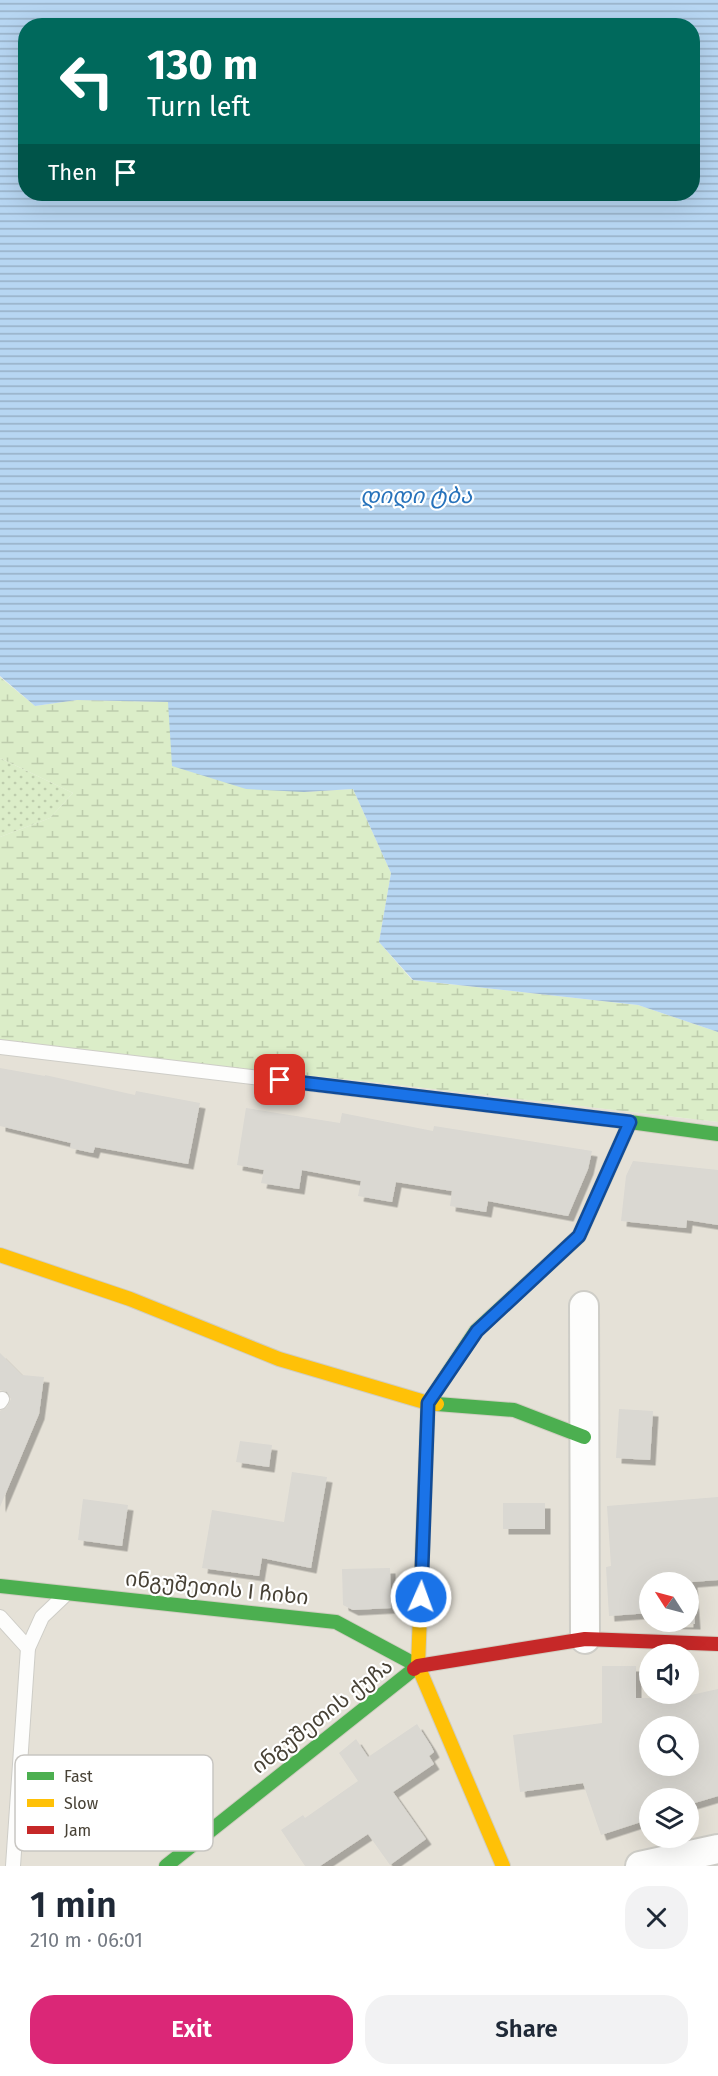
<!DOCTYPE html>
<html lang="en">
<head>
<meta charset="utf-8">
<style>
	:root { --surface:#fff; --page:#f2f2f3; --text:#1f2937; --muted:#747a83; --accent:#db2777 }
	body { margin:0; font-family:"Fira Sans","Noto Sans Georgian",sans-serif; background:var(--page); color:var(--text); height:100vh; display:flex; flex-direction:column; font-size:22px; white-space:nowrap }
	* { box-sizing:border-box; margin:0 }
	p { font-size:20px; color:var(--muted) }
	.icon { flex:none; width:33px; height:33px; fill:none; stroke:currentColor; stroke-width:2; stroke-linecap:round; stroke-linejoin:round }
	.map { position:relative; height:1866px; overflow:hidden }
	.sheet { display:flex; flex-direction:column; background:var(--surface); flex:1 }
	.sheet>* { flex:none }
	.guide { position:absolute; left:18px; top:18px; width:682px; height:183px; border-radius:24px; box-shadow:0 6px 24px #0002; background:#00695c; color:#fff; overflow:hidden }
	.needle { width:39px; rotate:306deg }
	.tools { position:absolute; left:639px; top:1572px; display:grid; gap:12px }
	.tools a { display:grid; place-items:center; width:60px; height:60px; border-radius:50%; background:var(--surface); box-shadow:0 6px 24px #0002; font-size:30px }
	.pin { position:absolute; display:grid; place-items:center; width:51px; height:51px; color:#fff; margin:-26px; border-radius:12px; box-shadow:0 3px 9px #0006 }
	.me { position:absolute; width:66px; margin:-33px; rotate:2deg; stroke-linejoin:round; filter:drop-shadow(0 0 4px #0008) }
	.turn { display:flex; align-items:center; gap:21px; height:126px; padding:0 30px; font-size:27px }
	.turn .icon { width:78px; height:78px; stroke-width:2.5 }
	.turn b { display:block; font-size:42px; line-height:51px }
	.then { display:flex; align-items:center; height:57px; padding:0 30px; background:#0003; gap:12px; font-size:22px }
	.round { display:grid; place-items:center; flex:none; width:63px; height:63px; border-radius:24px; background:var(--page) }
	.overview { display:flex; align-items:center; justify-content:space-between; height:102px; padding:0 30px }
	h1 { font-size:36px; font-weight:600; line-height:45px }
	.primary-button { display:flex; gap:12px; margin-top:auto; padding:12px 30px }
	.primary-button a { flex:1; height:69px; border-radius:24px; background:var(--accent); color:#fff; font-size:24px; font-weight:600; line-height:69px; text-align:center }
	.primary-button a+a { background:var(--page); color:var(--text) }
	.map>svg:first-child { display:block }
</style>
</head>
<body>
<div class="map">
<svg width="718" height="1866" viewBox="0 0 718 1866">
	<defs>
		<pattern id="green-dots" width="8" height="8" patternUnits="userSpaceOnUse" patternTransform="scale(1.5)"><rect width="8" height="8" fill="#dbedc8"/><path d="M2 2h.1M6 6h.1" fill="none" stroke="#bdccac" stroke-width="1.8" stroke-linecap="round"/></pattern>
		<pattern id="wetland-marsh" width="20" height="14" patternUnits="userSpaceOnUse" patternTransform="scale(1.5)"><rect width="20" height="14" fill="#dbedc8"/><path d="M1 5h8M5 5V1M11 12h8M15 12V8" fill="none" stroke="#bdccac"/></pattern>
		<pattern id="water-rules" width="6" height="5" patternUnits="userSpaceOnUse" patternTransform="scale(1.5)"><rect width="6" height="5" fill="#b7d6f2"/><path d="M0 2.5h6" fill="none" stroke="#97afc5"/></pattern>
		<filter id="shadow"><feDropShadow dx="5.5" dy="5.5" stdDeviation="0" flood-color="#0004"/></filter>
	</defs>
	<rect width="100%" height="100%" fill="#f0efea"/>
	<path fill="#e5e1d7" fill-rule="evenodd" d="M0,1041L372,1082L718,1122V1866H0ZM650,1582H688V1622H650ZM650,1654H688V1694H650ZM650,1726H688V1766H650ZM650,1798H688V1838H650Z"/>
	<path fill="url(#green-dots)" d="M0,758L73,793L50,818L0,837Z"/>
	<path fill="url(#wetland-marsh)" d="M0,677L35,706L77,700L168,702L304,792L353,789L391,873L379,942L412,980L638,1005L718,1032V1122L372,1082L89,1053L0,1041V837L50,818L73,793L0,758Z"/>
	<path fill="url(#water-rules)" fill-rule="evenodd" d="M0,0H718V1032L638,1005L413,980L379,942L391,873L353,789L304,792L246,789L172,766L168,702L77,700L35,706L0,676ZM26,26H693V194H26Z"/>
	<g fill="#dad8d2" fill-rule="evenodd" filter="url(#shadow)">
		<path d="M0,1068L45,1076V1075L135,1095L136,1091L200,1103L188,1164L95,1147L93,1153L70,1148L71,1143L0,1126Z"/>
		<path d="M246,1108L340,1123L342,1113L433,1131L434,1126L592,1151L588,1169L568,1216L488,1201L486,1212L450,1206L452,1191L396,1182L392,1202L358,1196L361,1181L302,1170L299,1189L261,1183L264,1170L237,1165Z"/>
		<path d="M633,1161L718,1170V1225L687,1220L686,1228L621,1221L626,1176Z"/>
		<path d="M0,1353L22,1375L44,1377L39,1414L0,1507V1411L7,1407L11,1399L7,1392L0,1390Z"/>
		<path d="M619,1409L653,1411L650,1460L616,1458Z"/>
		<path d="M240,1441L272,1445L269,1467L236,1462Z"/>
		<path d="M292,1472L327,1477L311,1568L262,1558L259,1576L202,1568L212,1510L284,1522Z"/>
		<path d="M718,1497V1580L692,1582L695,1624L660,1623V1622H688V1582H650V1613L609,1616L606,1567L611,1566L607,1506Z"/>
		<path d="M83,1499L128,1505L122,1546L78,1540Z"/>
		<rect x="503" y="1503" width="42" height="26"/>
		<path d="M390,1568L391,1608L353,1610L343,1605L342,1569Z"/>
		<path d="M602,1666H636V1698H677L718,1689V1796L688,1805V1798H650V1819L601,1835L583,1783L520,1792L513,1735L602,1723ZM650,1726H688V1766H650Z"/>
		<path d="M417,1724L431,1746L434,1752L429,1756L434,1764L393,1792L426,1839L390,1865L368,1834L320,1866H305L281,1830L303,1815L305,1818L358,1781L339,1753L356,1739L368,1757Z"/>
	</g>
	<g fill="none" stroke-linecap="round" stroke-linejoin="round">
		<defs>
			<g id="lane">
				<path d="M0,1047L630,1122"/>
				<path d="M0,1402L2,1399"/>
				<path d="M0,1617L28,1648"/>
				<path d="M13,1866L28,1648L42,1617L64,1596"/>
			</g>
			<g id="street">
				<path d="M584,1306L585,1639"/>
				<path d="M640,1866L718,1849"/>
			</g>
			<g id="fast">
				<path d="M437,1404L514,1410L584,1437"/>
				<path d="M426,1456L428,1403L476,1331L579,1236L630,1122L718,1134"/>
				<path d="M0,1586L336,1622L418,1666"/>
				<path d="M166,1866L414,1669"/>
			</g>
			<g id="slow">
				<path d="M0,1255L130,1299L279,1359L428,1403L437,1404"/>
				<path d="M426,1456L418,1666L503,1866"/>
			</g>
			<path id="jam" d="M414,1669L418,1666L585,1639L718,1644"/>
		</defs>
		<use href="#lane" stroke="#cecdc7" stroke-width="16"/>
		<use href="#street" stroke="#cecdc7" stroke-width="32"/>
		<use href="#fast" stroke="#d0cdc0" stroke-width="16"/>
		<use href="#slow" stroke="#d0cdc0" stroke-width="16"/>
		<use href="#jam" stroke="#d0cdc0" stroke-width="16"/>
		<use href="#lane" stroke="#fdfdfc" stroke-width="14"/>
		<use href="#street" stroke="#fdfdfc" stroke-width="28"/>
		<use href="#fast" stroke="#4caf50" stroke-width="14"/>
		<use href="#slow" stroke="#ffc107" stroke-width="14"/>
		<use href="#jam" stroke="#c62828" stroke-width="14"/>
	</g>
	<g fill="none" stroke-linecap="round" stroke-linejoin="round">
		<defs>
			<path id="route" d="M280,1080L630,1122L579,1236L477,1331L428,1403L421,1597"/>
		</defs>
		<use href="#route" stroke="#114b97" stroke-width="15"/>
		<use href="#route" stroke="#1a73e8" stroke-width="10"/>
	</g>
	<g text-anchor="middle" stroke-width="4.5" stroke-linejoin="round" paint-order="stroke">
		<g font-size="21" fill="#474135" stroke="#fff">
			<text transform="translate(217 1588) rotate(6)" y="7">ინგუშეთის I ჩიხი</text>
			<text transform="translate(322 1716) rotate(-38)" y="7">ინგუშეთის ქუჩა</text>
		</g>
		<g font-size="22" font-style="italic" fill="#2672bb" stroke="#fff">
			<text x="416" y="503">დიდი ტბა</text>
		</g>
	</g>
	<rect x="15" y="1755" width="198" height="96" rx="9" fill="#fff" stroke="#c8c6c2" stroke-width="1.5"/>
	<rect x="27" y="1772" width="27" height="8" fill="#4caf50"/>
	<rect x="27" y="1799" width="27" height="8" fill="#ffc107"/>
	<rect x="27" y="1826" width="27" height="8" fill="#c62828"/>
	<g font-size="16" fill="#474135">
		<text x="64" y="1782">Fast</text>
		<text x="64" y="1809">Slow</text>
		<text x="64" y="1836">Jam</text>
	</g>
</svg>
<div class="tools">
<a><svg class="needle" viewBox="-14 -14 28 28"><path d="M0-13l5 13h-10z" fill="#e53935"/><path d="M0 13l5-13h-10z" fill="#747a83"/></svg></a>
<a><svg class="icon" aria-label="sound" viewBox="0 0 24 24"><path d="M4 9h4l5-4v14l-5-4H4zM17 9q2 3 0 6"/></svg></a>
<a><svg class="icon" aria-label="search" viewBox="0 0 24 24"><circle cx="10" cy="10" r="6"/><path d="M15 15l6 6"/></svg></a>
<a><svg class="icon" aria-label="layers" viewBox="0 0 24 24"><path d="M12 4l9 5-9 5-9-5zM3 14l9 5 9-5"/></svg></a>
</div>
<div class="pin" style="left:280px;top:1080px;background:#d93025"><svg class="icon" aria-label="arrive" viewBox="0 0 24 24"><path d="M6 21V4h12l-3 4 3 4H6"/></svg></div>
<svg class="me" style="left:421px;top:1597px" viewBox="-20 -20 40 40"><circle r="17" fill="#1a73e8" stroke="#fff" stroke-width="3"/><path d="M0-11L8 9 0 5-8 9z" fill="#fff"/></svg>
<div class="guide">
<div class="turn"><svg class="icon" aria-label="left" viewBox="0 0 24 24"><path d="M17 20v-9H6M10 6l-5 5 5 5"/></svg><div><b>130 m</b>Turn left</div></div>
<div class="then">Then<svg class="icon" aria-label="arrive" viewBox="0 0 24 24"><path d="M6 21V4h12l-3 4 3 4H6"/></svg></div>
</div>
</div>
<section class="sheet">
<div class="overview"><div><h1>1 min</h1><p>210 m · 06:01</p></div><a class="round"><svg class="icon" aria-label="close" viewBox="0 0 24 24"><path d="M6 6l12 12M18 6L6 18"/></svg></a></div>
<div class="primary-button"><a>Exit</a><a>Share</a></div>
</section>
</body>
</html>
